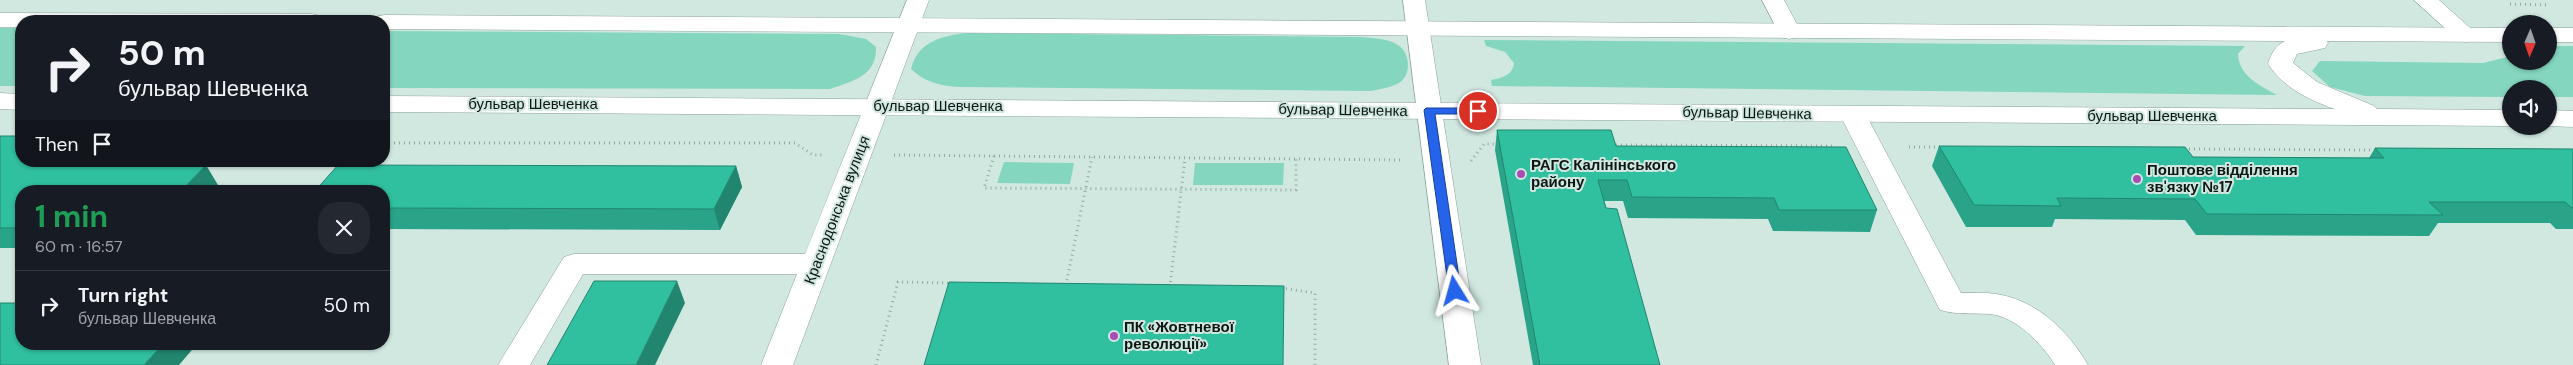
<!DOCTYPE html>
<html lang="en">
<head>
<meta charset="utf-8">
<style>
	:root { --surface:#171b24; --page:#242831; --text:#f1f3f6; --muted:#9ea1a6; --line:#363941 }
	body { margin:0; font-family:"DM Sans",sans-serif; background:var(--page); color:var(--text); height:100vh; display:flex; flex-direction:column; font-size:19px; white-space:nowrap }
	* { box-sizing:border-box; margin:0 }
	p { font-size:16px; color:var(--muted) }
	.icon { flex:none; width:28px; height:28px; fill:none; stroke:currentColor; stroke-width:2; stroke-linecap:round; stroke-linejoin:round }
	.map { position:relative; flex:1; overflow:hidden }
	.sheet { position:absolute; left:15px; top:185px; width:375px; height:165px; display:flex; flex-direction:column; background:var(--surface); border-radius:20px; box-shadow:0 1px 4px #0004 }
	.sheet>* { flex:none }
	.top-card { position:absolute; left:15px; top:15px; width:375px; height:152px; border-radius:20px; box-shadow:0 1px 4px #0004; background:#171b24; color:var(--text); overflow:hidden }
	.needle { width:32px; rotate:182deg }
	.fabs { position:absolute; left:2502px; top:15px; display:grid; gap:10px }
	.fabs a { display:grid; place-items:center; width:55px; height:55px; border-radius:50%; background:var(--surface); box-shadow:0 1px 4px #0004; font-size:25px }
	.pin { position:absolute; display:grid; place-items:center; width:42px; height:42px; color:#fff; margin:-21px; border:2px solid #fff; border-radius:50%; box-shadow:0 1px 5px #0007 }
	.me { position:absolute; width:55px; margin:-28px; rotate:352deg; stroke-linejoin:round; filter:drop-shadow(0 0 4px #0008) }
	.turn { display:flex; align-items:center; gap:18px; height:105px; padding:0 20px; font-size:22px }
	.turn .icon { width:65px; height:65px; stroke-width:2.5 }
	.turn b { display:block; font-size:35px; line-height:42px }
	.then { display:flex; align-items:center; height:48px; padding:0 20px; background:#0003; gap:10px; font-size:19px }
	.round { display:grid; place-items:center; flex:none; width:52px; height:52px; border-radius:20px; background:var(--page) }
	.summary { display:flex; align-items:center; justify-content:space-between; height:85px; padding:0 20px }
	h1 { font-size:30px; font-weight:700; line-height:38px; color:#1e9e55 }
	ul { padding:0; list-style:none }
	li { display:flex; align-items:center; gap:15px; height:70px; padding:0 20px; border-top:1px solid var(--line) }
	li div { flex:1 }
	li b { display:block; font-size:19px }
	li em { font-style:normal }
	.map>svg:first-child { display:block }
</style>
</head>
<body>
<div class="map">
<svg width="2573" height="365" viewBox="0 0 2573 365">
	<rect width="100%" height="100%" fill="#d1e8e1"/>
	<g fill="#84d6bf">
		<rect x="0" y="28" width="21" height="58"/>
		<path d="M384,31L839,34L866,39L876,47C877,76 853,81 830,89L384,88Z"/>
		<path d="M967,33L1360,37C1371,38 1388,38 1398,45C1411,53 1412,77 1397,84C1389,88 1379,89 1371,91L959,87C940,86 925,82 911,69C918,41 942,36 967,33Z"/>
		<path d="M1484,40L2245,46L2238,54C2239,76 2259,85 2277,95L1492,86L1491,80C1502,78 1513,75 1514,63L1505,52L1486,46Z"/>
		<path d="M2549,46H2573V97H2549V89H2511V97L2365,96L2330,87L2312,71L2320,61L2483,63L2511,56V61H2549Z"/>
		<path d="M1004,162L1074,163L1070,184L997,183Z"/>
		<path d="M1195,163H1284L1283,185H1193Z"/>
	</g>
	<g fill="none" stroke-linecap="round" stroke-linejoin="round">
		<defs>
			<g id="minor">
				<path d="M907,0H929L793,365H761L797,274H583L530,365H498L564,257L574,254H805Z"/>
				<path d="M1403,0H1425L1481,365H1449Z"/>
				<path d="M1762,0H1784L1801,32L1797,37L1789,39L1781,37Z"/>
				<path d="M2414,0H2439L2478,35L2474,40L2466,42L2458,40Z"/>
				<path d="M1853,107L1862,110L1866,115L1961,293C1972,293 1985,292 1996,294C2037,300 2068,331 2088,365H2055C2042,344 2017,317 1990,314C1973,313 1957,315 1940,310L1840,115L1844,110Z"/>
			</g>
			<g id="major">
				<path d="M0,13L312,14L320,16L324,21H21V27H0Z"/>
				<path d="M384,15L2511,28V42L2327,41L2328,43L2325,48L2297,54L2293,63L2317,82L2374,106L2377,109L2511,110V126L384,112V96L2335,109C2309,100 2284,88 2268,64C2271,54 2275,46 2285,41L384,29V21H373L376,17Z"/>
				<rect x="2549" y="28" width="24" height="14"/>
				<path d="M0,93L21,94V110L0,109Z"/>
				<path d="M2549,110L2573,111V127L2549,126Z"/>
			</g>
		</defs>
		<use href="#minor" stroke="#8ba19a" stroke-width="1"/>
		<use href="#major" stroke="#8ba19a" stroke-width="1"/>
		<g stroke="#95a8a2" stroke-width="3" stroke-dasharray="1 4" stroke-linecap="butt">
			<path d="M2510,4L2549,5"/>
			<path d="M384,143H795L813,155H822"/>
			<path d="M1611,145L1832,146"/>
			<path d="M1909,147H1942"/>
			<path d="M2184,149L2377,150"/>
			<path d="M894,155L1402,160"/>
			<path d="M994,156L984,188L1296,190V159"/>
			<path d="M1471,161L1484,144H1500"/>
			<path d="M1066,285L1092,157"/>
			<path d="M1170,287L1185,158"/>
			<path d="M1281,288L1315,293V365"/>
			<path d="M876,365L898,282L952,283"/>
		</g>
		<use href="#minor" fill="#fff" fill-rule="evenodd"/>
		<use href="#major" fill="#fff" fill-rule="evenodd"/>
	</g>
	<g fill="#29a489">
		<path d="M1497,130L1616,146L1877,210L1870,232L1773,231L1768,219L1628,218L1623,201H1604L1660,365H1533L1495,150Z"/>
		<path d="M0,136L21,161H151L154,166L218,185L213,191H21V248H0Z"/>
		<path d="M1939,146L2193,157L2369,158L2375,148L2573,149V229H2556L2550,223H2438L2429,236L2196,235L2185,220L2055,219L2052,227H1966L1932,166Z"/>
		<path d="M736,166L742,187L720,230L384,229V191Z"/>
	</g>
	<g fill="#22866f">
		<path d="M206,165L218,185L213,191H181Z"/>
		<path d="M736,166L742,187L720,230L714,209Z"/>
		<path d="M677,281L685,303L655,365H636Z"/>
		<path d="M163,344H197L179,365H144Z"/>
	</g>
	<g fill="#30bf9f" stroke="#22866f">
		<path d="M1497,130H1611L1616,146L1846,147L1877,210H1779L1774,198L1632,197L1627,180H1598L1606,208L1617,209L1660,365H1540Z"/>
		<path d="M0,136H21V161H150L153,166L206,165L181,191H21V228H0Z"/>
		<path d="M1939,146L2185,147L2193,157L2384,158L2375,148L2573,149V208H2572L2565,202H2429L2443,215L2207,214L2195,199L2057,198L2061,206L1974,205Z"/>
		<path d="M338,165L736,166L714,209L384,208V191H315Z"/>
		<path d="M594,281H677L636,365H547Z"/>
		<path d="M949,282L1284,286L1283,365H924Z"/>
		<path d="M0,303H21V344H163L144,365H0Z"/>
	</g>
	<path fill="#2563eb" stroke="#184099" d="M1426,108H1478L1484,111L1478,114H1435L1461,291L1455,295L1449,291L1424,110Z"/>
	<g fill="#ab4cb5" stroke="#d1e8e1" stroke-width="2">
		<circle cx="1521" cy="174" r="5"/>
		<circle cx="2137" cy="179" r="5"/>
		<circle cx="1114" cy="336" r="5"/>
	</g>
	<g text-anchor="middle" stroke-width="4" stroke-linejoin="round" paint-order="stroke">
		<g font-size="15" fill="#0f1715" stroke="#d1e8e1">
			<text x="533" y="109">бульвар Шевченка</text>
			<text x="938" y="111">бульвар Шевченка</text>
			<text transform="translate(1343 110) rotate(1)" y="5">бульвар Шевченка</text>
			<text transform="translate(1747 113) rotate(1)" y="5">бульвар Шевченка</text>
			<text x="2152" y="121">бульвар Шевченка</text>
			<text transform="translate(837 210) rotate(-69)" y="5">Краснодонська вулиця</text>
		</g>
		<g font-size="15" font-weight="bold" fill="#0f1715" stroke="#d1e8e1" text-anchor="start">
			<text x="1531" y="170">РАГС Калінінського<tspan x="1531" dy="17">району</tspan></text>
			<text x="2147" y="175">Поштове відділення<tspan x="2147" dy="17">зв'язку №17</tspan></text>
			<text x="1124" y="332">ПК «Жовтневої<tspan x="1124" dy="17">революції»</tspan></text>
		</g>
	</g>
</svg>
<div class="fabs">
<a><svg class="needle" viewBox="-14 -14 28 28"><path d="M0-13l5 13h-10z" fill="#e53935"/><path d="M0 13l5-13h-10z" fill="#9ea1a6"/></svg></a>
<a><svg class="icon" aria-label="sound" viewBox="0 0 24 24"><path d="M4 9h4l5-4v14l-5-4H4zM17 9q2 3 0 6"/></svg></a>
</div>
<div class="pin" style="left:1478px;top:111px;background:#d93025"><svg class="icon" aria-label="arrive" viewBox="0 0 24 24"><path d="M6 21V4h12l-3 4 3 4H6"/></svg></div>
<svg class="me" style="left:1455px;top:291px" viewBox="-20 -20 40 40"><path d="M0-17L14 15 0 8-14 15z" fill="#2563eb" stroke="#fff" stroke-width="4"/></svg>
<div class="top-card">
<div class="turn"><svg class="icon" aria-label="right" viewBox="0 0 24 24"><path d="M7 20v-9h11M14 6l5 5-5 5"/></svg><div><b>50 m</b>бульвар Шевченка</div></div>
<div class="then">Then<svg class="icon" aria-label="arrive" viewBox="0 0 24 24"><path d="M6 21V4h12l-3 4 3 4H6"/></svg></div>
</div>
<section class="sheet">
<div class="summary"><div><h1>1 min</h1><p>60 m · 16:57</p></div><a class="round"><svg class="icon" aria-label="close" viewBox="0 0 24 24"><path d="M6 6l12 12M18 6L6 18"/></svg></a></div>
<ul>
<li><svg class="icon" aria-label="right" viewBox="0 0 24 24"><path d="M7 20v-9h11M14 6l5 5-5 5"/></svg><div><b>Turn right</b><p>бульвар Шевченка</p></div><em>50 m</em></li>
</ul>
</section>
</div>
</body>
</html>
